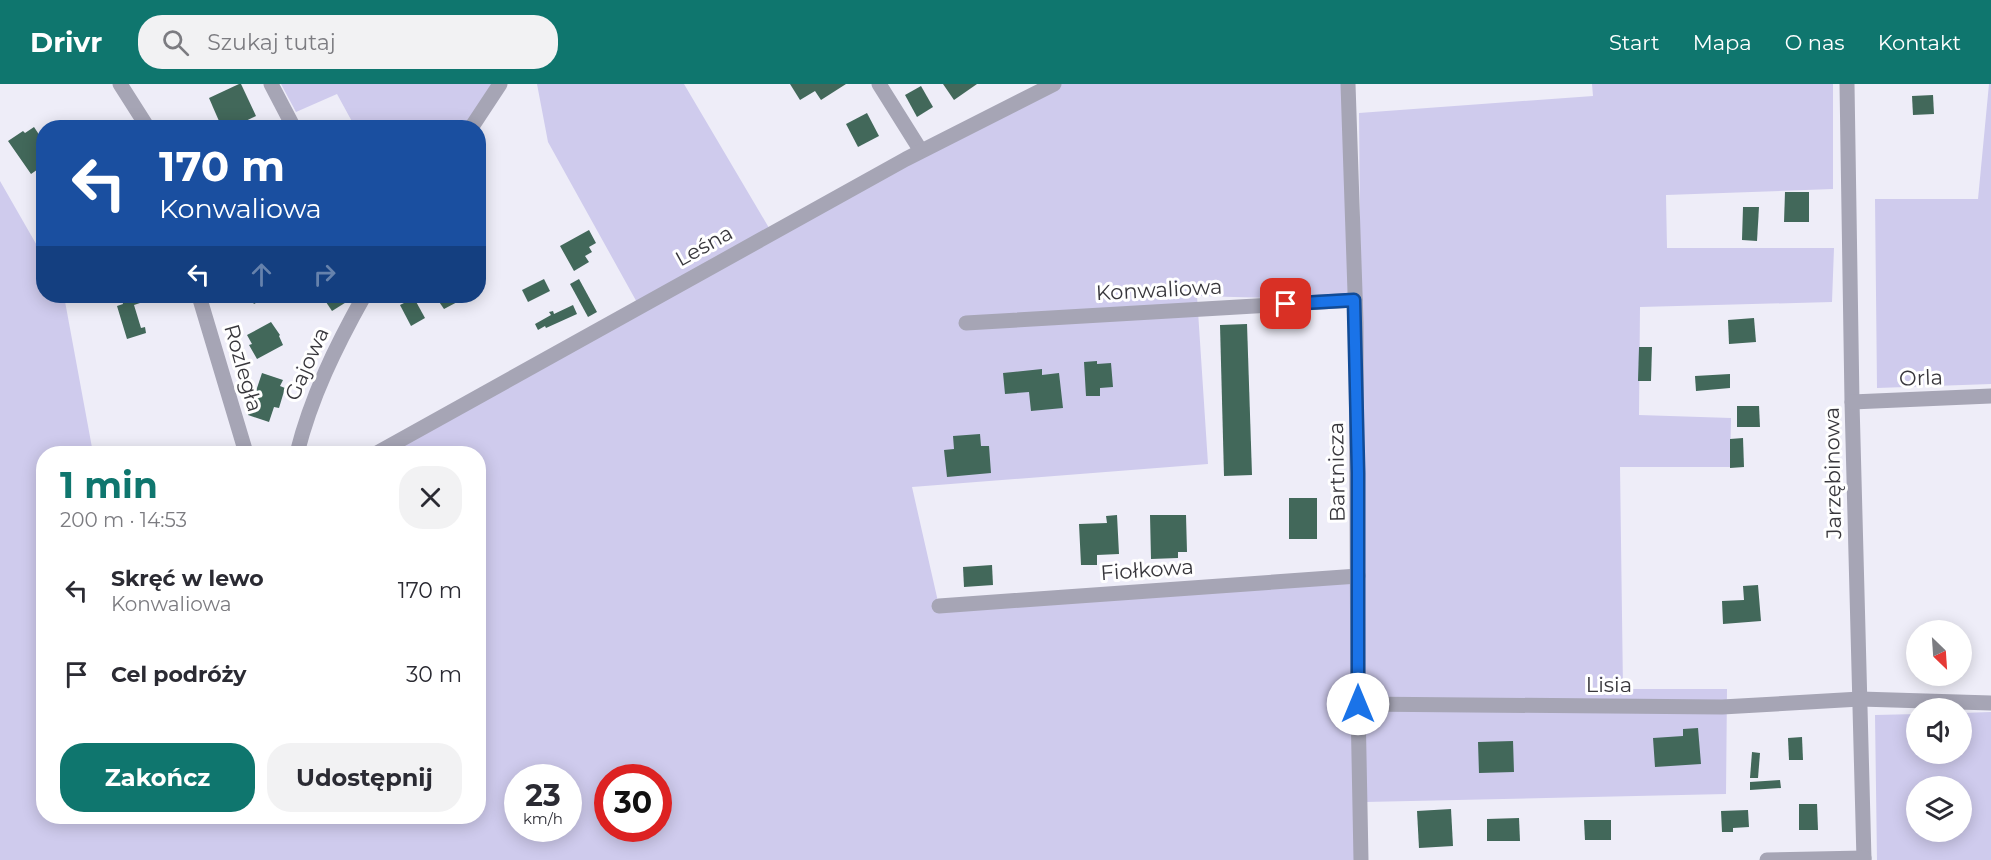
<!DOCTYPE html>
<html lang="pl">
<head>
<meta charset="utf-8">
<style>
	:root { --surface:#fff; --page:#f2f2f3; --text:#2b2b33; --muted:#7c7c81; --accent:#0f766e }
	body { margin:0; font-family:Montserrat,sans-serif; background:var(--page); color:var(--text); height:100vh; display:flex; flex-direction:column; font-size:22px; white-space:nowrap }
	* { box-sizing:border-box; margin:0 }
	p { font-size:20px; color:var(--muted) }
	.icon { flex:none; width:33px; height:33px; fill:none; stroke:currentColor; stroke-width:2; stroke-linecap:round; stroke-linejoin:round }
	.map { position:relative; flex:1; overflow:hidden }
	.panel { position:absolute; left:36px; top:362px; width:450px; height:378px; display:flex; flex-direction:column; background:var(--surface); border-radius:24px; box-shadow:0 3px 15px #0003 }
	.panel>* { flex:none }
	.hud { position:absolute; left:36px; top:36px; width:450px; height:183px; border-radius:24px; box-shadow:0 3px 15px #0003; background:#1a4fa0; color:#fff; overflow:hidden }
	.needle { width:39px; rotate:155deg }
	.buttons { position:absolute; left:1906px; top:536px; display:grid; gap:12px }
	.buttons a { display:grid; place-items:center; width:66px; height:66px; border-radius:50%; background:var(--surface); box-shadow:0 3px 15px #0003; font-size:30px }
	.speed { position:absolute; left:504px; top:680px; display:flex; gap:12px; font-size:30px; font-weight:700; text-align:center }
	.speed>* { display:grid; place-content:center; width:78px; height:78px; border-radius:50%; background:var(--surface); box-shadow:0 3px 15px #0003; line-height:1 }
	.speed small { font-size:15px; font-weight:400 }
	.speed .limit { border:9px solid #d22; background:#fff; color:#111 }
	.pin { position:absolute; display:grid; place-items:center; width:51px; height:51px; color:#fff; margin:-26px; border-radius:12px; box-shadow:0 3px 9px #0006 }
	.me { position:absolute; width:66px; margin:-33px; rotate:0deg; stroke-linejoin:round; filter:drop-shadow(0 0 4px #0008) }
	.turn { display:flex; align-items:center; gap:21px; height:126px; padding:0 24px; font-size:27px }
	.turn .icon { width:78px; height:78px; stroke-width:2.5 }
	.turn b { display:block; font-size:42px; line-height:51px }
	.lanes { display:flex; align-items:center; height:57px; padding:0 24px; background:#0003; justify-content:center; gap:30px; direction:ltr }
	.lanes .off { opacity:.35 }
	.round { display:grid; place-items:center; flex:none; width:63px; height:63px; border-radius:24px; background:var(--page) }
	.summary { display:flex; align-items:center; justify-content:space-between; height:102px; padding:0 24px }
	h1 { font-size:36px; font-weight:700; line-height:45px; color:var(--accent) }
	.cta { display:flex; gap:12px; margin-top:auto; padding:12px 24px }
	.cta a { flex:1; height:69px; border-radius:24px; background:var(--accent); color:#fff; font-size:24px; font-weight:700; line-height:69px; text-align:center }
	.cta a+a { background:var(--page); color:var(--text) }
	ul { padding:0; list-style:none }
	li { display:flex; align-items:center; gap:18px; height:84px; padding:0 24px }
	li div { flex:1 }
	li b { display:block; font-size:22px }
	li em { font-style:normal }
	header { display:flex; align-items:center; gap:36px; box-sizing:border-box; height:84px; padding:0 30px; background:var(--accent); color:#fff }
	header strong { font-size:28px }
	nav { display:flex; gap:33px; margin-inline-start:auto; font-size:21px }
	.search { width:420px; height:54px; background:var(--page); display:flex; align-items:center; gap:15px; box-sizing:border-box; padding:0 21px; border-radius:24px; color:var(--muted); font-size:22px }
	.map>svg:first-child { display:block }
</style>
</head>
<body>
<header>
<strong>Drivr</strong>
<div class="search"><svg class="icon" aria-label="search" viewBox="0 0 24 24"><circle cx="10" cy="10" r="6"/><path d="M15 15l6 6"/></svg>Szukaj tutaj</div>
<nav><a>Start</a><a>Mapa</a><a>O nas</a><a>Kontakt</a></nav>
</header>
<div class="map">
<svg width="1991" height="776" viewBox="0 0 1991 776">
	<rect width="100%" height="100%" fill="#eeedf8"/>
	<g fill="#cfcbed" fill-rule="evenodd">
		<path d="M281,0H500L471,44L355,43L337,10L296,28Z"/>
		<path d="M537,0H684L772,149L1054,0H1348L1355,216L1197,212L1208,380L912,403L939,522L1358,492L1356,776H0V97L43,172L44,212H64L93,369H44V732H478V369H368L639,222L548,58ZM518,693H568V744H518ZM608,693H658V744H608Z"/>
		<path d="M1592,0H1833V105L1666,111L1667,164H1834L1832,218L1640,223L1639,331L1731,334L1730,383H1620L1623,605H1727L1726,710L1365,718L1359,29L1593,12Z"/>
		<path d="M1989,0H1991V300L1877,304L1875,115H1978Z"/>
		<path d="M1991,628V776H1877L1875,631L1917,630V669H1962V629ZM1917,702H1962V747H1917Z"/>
	</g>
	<g fill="#42685a">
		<path d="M239,0H241L256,32L231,44H222L209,14Z"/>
		<path d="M790,0H846L821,16L815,7L800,16Z"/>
		<path d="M943,0H977L954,16Z"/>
		<path d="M921,2L933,23L917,33L905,11Z"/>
		<path d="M1933,11L1934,30L1913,31L1912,12Z"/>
		<path d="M867,29L879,52L858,63L846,40Z"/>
		<path d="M34,43L44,58V81L31,90L8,57L23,47L25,49Z"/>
		<path d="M1785,108H1809V138H1784Z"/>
		<path d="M1743,123H1759L1757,157L1742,156Z"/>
		<path d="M589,146L596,159L589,163L592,168L585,172L589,178L574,187L560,162Z"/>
		<path d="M544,195L550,207L528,218L522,206Z"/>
		<path d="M579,195L597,228L588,233L570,200Z"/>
		<path d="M121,212H138L140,219L134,221L141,244L145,243L146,249L127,255L117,222L123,220Z"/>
		<path d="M249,212H268L254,220Z"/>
		<path d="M322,212H356L332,227Z"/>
		<path d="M435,212H458L461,216L444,225Z"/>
		<path d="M414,214L425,234L411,242L400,221Z"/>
		<path d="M573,221L577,230L546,244L545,242L538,246L535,240L551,231L549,228L553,227L554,230Z"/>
		<path d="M1754,234L1756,258L1729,260L1728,236Z"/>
		<path d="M271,238L280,251L279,252L283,261L257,275L249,261L252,260L247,251Z"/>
		<path d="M1247,240L1252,391L1224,392L1220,241Z"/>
		<path d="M1639,263H1652L1651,297H1638Z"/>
		<path d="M1097,277V280L1111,279L1113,303L1100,304V312H1086L1084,278Z"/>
		<path d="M1042,285V291L1059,289L1063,324L1031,327L1029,308L1005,310L1003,289Z"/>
		<path d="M262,289L283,296L280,302L285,304L279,324L274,323L269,338L248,331Z"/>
		<path d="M1730,290V304L1696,307L1695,292Z"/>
		<path d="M1737,322H1759L1760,343H1737Z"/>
		<path d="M980,350L981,362H989L991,389L947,393L944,366L954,365L953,352Z"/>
		<path d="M1743,354L1744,383L1730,384V355Z"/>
		<rect x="1289" y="414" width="28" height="41"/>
		<path d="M1117,431L1119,470L1097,471V481H1081L1079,440L1107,439L1106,432Z"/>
		<path d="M1150,431H1186L1187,468H1178V474L1151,475Z"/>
		<path d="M992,481L993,501L964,503L963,483Z"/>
		<path d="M1758,501L1761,537L1723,540L1722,517L1744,516L1743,502Z"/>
		<path d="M1698,644L1701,680L1655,683L1653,654L1683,652V645Z"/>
		<path d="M1802,653L1803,676H1789L1788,654Z"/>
		<path d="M1513,657L1514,688L1479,689L1478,658Z"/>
		<path d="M1752,668L1760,669L1758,694H1750Z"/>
		<path d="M1780,696L1781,704L1750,706V698Z"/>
		<path d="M1799,720H1817L1818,746H1799Z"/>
		<path d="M1451,725L1453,762L1419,764L1417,727Z"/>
		<path d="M1748,726L1749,743L1733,744V748H1722L1721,727Z"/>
		<path d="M1519,734L1520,757H1487V735Z"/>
		<path d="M1584,736H1611V756H1585Z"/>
	</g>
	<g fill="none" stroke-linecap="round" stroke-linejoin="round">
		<g stroke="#a6a5b5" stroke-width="15">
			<path d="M120,0L148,44"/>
			<path d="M271,0L294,44"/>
			<path d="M879,0L921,67"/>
			<path d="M1348,0L1356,238L1358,620L1361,776"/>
			<path d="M1847,0L1852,318L1864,776"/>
			<path d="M471,44L500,0"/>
			<path d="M199,212L246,369"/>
			<path d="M966,239L1355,216"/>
			<path d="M1852,318L1991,312"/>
			<path d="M297,369C311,313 336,262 364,212"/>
			<path d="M377,369L906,75L1054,0"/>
			<path d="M939,522L1358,492"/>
			<path d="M1358,620L1722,623L1860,615L1991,619"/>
			<path d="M1767,776L1864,774"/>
		</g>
	</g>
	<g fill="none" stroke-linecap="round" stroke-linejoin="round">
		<defs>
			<path id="route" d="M1286,220L1354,216L1358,389V620"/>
		</defs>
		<use href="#route" stroke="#114b97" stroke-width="15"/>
		<use href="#route" stroke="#1a73e8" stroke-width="10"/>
	</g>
	<g text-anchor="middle" stroke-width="6" stroke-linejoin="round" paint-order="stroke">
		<g font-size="21" fill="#38373c" stroke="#fff">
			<text transform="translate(704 162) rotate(-29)" y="7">Leśna</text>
			<text transform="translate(1159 206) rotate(-3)" y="7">Konwaliowa</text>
			<text transform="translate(307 280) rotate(-66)" y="7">Gajowa</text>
			<text transform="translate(243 284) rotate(74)" y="7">Rozległa</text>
			<text transform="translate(1921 294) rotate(-2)" y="7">Orla</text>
			<text transform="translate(1337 388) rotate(-91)" y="7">Bartnicza</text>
			<text transform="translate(1833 389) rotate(-91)" y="7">Jarzębinowa</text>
			<text transform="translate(1147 486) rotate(-4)" y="7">Fiołkowa</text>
			<text x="1609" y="608">Lisia</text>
		</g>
	</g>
</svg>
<div class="buttons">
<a><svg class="needle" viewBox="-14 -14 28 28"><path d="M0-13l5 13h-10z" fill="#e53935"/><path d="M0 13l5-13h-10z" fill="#7c7c81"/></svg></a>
<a><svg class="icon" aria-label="sound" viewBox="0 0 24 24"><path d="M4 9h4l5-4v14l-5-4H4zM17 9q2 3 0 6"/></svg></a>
<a><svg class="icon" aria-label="layers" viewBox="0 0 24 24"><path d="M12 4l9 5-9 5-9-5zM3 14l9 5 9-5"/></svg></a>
</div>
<div class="speed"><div>23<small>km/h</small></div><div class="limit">30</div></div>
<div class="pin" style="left:1286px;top:220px;background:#d93025"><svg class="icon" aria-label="arrive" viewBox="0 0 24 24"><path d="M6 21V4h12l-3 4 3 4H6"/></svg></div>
<svg class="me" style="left:1358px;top:620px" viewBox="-20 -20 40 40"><circle r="19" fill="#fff"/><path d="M0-13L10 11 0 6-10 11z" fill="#1a73e8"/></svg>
<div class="hud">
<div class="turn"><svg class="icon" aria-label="left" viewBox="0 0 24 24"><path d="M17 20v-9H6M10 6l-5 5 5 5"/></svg><div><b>170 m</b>Konwaliowa</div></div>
<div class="lanes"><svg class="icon" aria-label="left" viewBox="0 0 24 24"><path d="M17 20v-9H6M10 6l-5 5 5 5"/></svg><svg class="icon off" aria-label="ahead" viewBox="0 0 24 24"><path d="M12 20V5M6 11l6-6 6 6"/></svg><svg class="icon off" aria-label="right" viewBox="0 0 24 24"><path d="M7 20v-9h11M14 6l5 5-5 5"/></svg></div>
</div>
<section class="panel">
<div class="summary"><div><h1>1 min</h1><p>200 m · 14:53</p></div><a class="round"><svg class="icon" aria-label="close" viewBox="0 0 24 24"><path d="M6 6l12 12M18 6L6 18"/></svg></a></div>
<ul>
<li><svg class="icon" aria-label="left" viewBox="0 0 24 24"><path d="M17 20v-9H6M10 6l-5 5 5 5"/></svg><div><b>Skręć w lewo</b><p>Konwaliowa</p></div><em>170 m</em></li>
<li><svg class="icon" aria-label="arrive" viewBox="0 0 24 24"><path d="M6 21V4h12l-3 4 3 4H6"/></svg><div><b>Cel podróży</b></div><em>30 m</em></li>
</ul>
<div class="cta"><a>Zakończ</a><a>Udostępnij</a></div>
</section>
</div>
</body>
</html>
